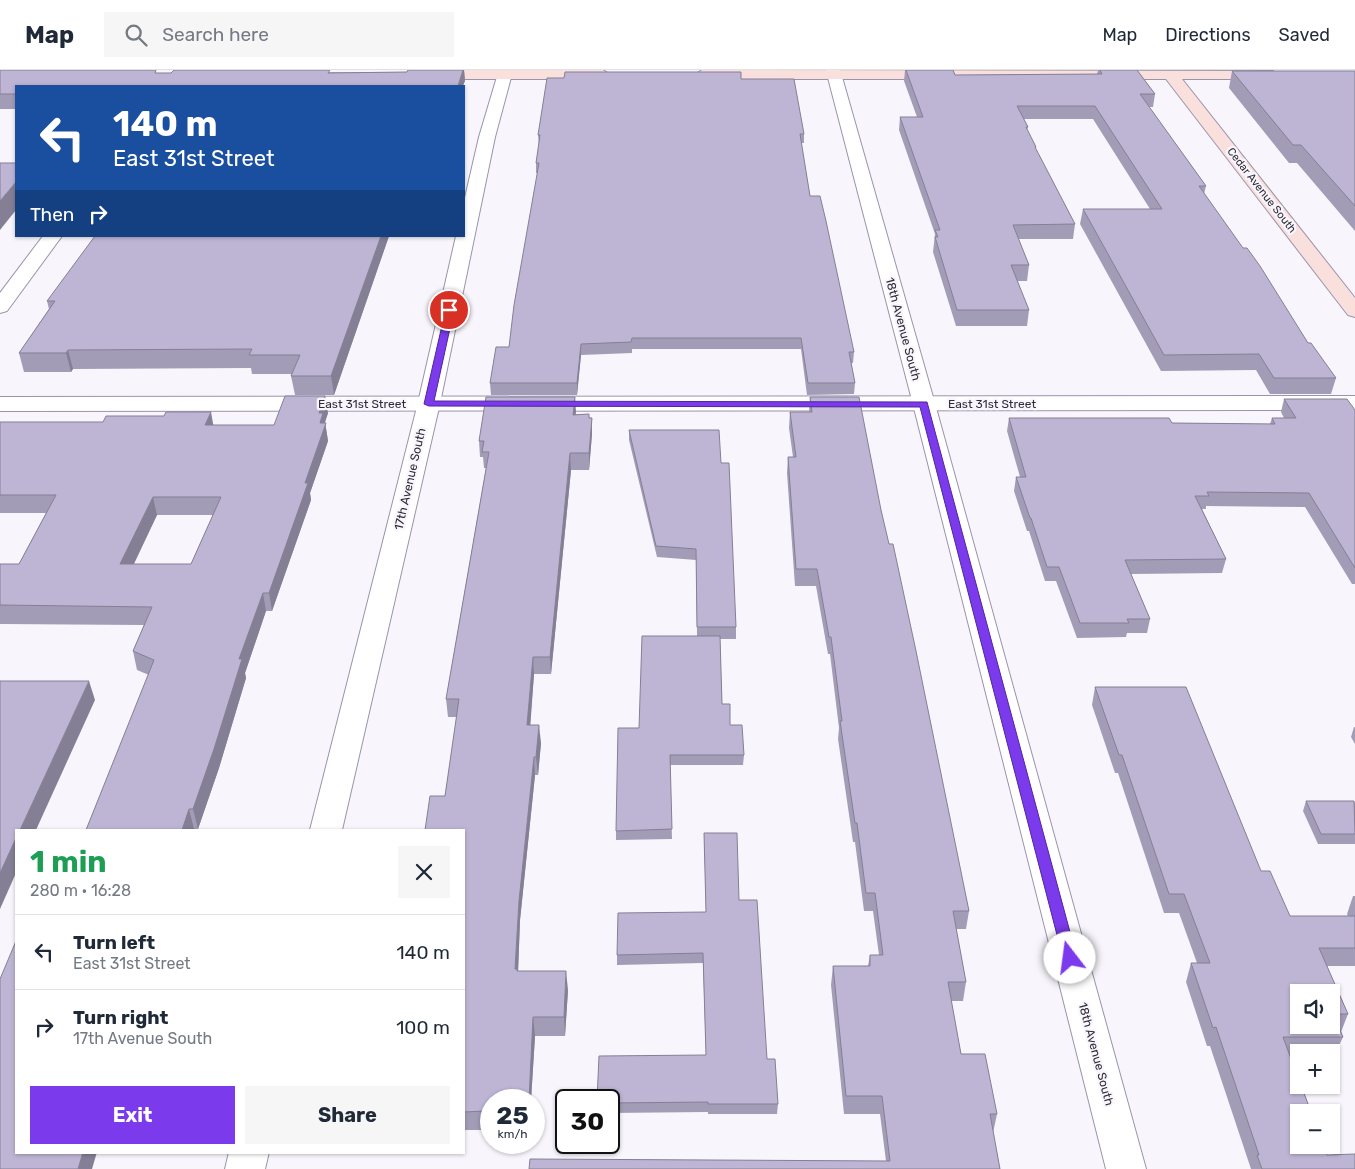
<!DOCTYPE html>
<html lang="en">
<head>
<meta charset="utf-8">
<style>
	:root { --surface:#fff; --page:#f6f6f7; --text:#1f2937; --muted:#747a83; --line:#e0e1e3; --accent:#7c3aed }
	body { margin:0; font-family:Rubik,sans-serif; background:var(--page); color:var(--text); height:100vh; display:flex; flex-direction:column; font-size:19px; white-space:nowrap }
	* { box-sizing:border-box; margin:0 }
	p { font-size:16px; color:var(--muted) }
	.icon { flex:none; width:28px; height:28px; fill:none; stroke:currentColor; stroke-width:2; stroke-linecap:round; stroke-linejoin:round }
	.map { position:relative; flex:1; overflow:hidden }
	.details { position:absolute; left:15px; top:759px; width:450px; height:325px; display:flex; flex-direction:column; background:var(--surface); border-radius:0px; box-shadow:0 1px 4px #0004 }
	.details>* { flex:none }
	.top-card { position:absolute; left:15px; top:15px; width:450px; height:152px; border-radius:0px; box-shadow:0 1px 4px #0004; background:#1a4fa0; color:#fff; overflow:hidden }
	.buttons { position:absolute; left:1290px; top:914px; display:grid; gap:10px }
	.buttons a { display:grid; place-items:center; width:50px; height:50px; border-radius:0px; background:var(--surface); box-shadow:0 1px 4px #0004; font-size:25px }
	.speed { position:absolute; left:480px; top:1019px; display:flex; gap:10px; font-size:25px; font-weight:700; text-align:center }
	.speed>* { display:grid; place-content:center; width:65px; height:65px; border-radius:50%; background:var(--surface); box-shadow:0 1px 4px #0004; line-height:1 }
	.speed small { font-size:12px; font-weight:400 }
	.speed .limit { border:2px solid #111; border-radius:8px; background:#fff; color:#111 }
	.pin { position:absolute; display:grid; place-items:center; width:42px; height:42px; color:#fff; margin:-21px; border:2px solid #fff; border-radius:50%; box-shadow:0 1px 5px #0007 }
	.me { position:absolute; width:55px; margin:-28px; rotate:345deg; stroke-linejoin:round; filter:drop-shadow(0 0 4px #0008) }
	.turn { display:flex; align-items:center; gap:18px; height:105px; padding:0 15px; font-size:22px }
	.turn .icon { width:65px; height:65px; stroke-width:2.5 }
	.turn b { display:block; font-size:35px; line-height:42px }
	.then { display:flex; align-items:center; height:48px; padding:0 15px; background:#0003; gap:10px; font-size:19px }
	.round { display:grid; place-items:center; flex:none; width:52px; height:52px; border-radius:0px; background:var(--page) }
	.overview { display:flex; align-items:center; justify-content:space-between; height:85px; padding:0 15px }
	h1 { font-size:30px; font-weight:700; line-height:38px; color:#1e9e55 }
	.button { display:flex; gap:10px; margin-top:auto; padding:10px 15px }
	.button a { flex:1; height:58px; border-radius:0px; background:var(--accent); color:#fff; font-size:20px; font-weight:700; line-height:58px; text-align:center }
	.button a+a { background:var(--page); color:var(--text) }
	ul { padding:0; list-style:none }
	li { display:flex; align-items:center; gap:15px; height:75px; padding:0 15px; border-top:1px solid var(--line) }
	li div { flex:1 }
	li b { display:block; font-size:19px }
	li em { font-style:normal }
	header { display:flex; align-items:center; gap:30px; box-sizing:border-box; height:70px; padding:0 25px; background:var(--surface); border-bottom:1px solid var(--line) }
	header strong { font-size:24px }
	nav { display:flex; gap:28px; margin-inline-start:auto; font-size:18px }
	.search { width:350px; height:45px; background:var(--page); display:flex; align-items:center; gap:12px; box-sizing:border-box; padding:0 18px; border-radius:0px; color:var(--muted); font-size:19px }
	.map>svg:first-child { display:block }
</style>
</head>
<body>
<header>
<strong>Map</strong>
<div class="search"><svg class="icon" aria-label="search" viewBox="0 0 24 24"><circle cx="10" cy="10" r="6"/><path d="M15 15l6 6"/></svg>Search here</div>
<nav><a>Map</a><a>Directions</a><a>Saved</a></nav>
</header>
<div class="map">
<svg width="1355" height="1099" viewBox="0 0 1355 1099">
	<rect width="100%" height="100%" fill="#f8f6fc"/>
	<g fill="none" stroke-linecap="round" stroke-linejoin="round">
		<defs>
			<g id="minor">
				<path d="M499,0H513L495,67L440,333L342,760H310L418,333L456,166H464V132L479,67Z"/>
				<path d="M826,0H840L935,334L1146,1099H1106L913,334Z"/>
				<path d="M43,166H62L7,241L0,243V223Z"/>
				<path d="M229,1082H269L265,1099H225Z"/>
			</g>
			<path id="tertiary" d="M1355,326V340L0,341V327Z"/>
			<g id="secondary">
				<path d="M424,0H603L609,4L606,7L601,9H426L421,7L418,4Z"/>
				<path d="M702,0L1273,1L1276,4L1273,7L1268,9H1182L1355,228V247L1348,245L1166,9H704L699,7L696,4Z"/>
			</g>
		</defs>
		<use href="#minor" stroke="#9a93ad" stroke-width="2"/>
		<use href="#tertiary" stroke="#9a93ad" stroke-width="2"/>
		<use href="#secondary" stroke="#9a93ad" stroke-width="2"/>
		<use href="#minor" fill="#fff" fill-rule="evenodd"/>
		<use href="#tertiary" fill="#fff" fill-rule="evenodd"/>
		<use href="#secondary" fill="#fae0dc" fill-rule="evenodd"/>
	</g>
	<g fill="#a39cb7" fill-rule="evenodd">
		<path d="M0,0L159,3L407,2L408,0H464L465,11L16,16V39H0Z"/>
		<path d="M905,0H953L955,5L1097,4L1098,0H1137L1155,24L1153,37H1149L1206,116L1204,124L1308,273L1336,308L1331,324H1270L1256,300L1161,301L1080,154L1083,139H1150L1093,49H1024L1028,57L1027,60L1036,77V80L1075,154L1073,169H1018L1029,195L1027,211H1017L1029,240L1027,256H956L933,182L935,164L899,60L900,47H917L904,11Z"/>
		<path d="M1232,1H1355V161L1297,93H1289L1229,18Z"/>
		<path d="M741,9L804,64V73H801L810,126L854,282L853,293H851L855,313L854,324L807,325L801,279H632V283L581,285L577,325H491L490,313L509,277L538,103H536V93L539,75L538,65Z"/>
		<path d="M389,166L334,325H295L291,306L292,304H252L251,298L73,299L71,302H24L19,283L49,239L47,231Z"/>
		<path d="M325,326L328,343L325,352L328,371L310,423L311,430L272,541H266L245,603L246,608L219,698L198,759H194V760H86L149,605L137,600L133,581L144,555L0,554V494H19L46,443H0V352L213,355H274ZM157,445H213L191,494H134Z"/>
		<path d="M575,327V344L592,348V364L589,400H571L551,604H534L530,655L541,673L538,705H535L520,850L518,901L568,920L565,966H535L531,1030H491V1066H486V1060H464V760L445,726L457,647H448L446,629L486,398H484L483,387H480L479,371Z"/>
		<path d="M810,327L881,440L969,841L966,859H956L966,912L963,931H951L961,984L997,1044L993,1063L1000,1099L886,1091L880,1044H844L831,915L833,896H868L870,885H879L873,841H864L855,772H853L838,669L839,658L830,584H828L816,516H795L787,403L788,387H793L789,358L790,342H809Z"/>
		<path d="M1284,329L1355,340V514H1352L1305,437L1206,436V439H1202L1226,489L1222,503L1131,504L1150,549L1147,563H1127L1126,567L1077,568L1056,511H1045L1029,461H1027L1014,421L1016,407H1020L1007,361L1009,348L1172,353L1270,354L1272,348H1284L1281,342Z"/>
		<path d="M629,360L721,393L736,557V569H720L722,634L730,655L744,685L743,695H670L672,769L616,770V761L697,566L696,490L657,487L629,370Z"/>
		<path d="M1095,617L1261,801L1290,846H1348L1347,844L1353,826H1355V896H1327L1348,944L1341,962L1343,967L1335,985H1331V982H1299V985H1290L1327,1085L1355,1099H1251L1210,976H1207L1186,912L1191,893H1197L1179,843H1164L1118,703H1115L1092,635Z"/>
		<path d="M1354,657H1355V674L1351,667Z"/>
		<path d="M1306,731L1355,732V774H1318L1303,741Z"/>
		<path d="M704,763L739,830L767,989L778,1034L777,1044H708V1042L609,1043V1030L706,985L703,893L617,895V885L706,842Z"/>
	</g>
	<g fill="#857f95">
		<path d="M463,0H464L465,11L463,16H458Z"/>
		<path d="M16,112V140L0,160V131Z"/>
		<path d="M381,166H389L334,325L331,306Z"/>
		<path d="M581,274V285L577,325V313Z"/>
		<path d="M68,280L73,299L71,302L66,283Z"/>
		<path d="M325,326L328,343L325,352L328,371L310,423L311,430L272,541L269,523L319,343Z"/>
		<path d="M575,327L576,342L574,360L573,345Z"/>
		<path d="M211,342L214,359L205,355Z"/>
		<path d="M592,348V364L589,400V383Z"/>
		<path d="M570,383L571,400L551,604L550,587Z"/>
		<path d="M153,427L157,445L125,512L120,494Z"/>
		<path d="M263,523L266,541L245,603L246,608L219,698L198,759L193,739L239,589Z"/>
		<path d="M533,587L534,604L529,673L527,655Z"/>
		<path d="M89,611L95,630L36,760H20Z"/>
		<path d="M539,655L541,673L538,705L536,687Z"/>
		<path d="M534,687L535,705L520,850L518,904L515,899L519,831Z"/>
		<path d="M189,739L194,759V760H182Z"/>
		<path d="M16,768V803L0,839V803Z"/>
		<path d="M566,901L568,920L565,966L564,947Z"/>
		<path d="M533,947L535,966L531,1030H529Z"/>
		<path d="M83,1082H97L92,1099H78Z"/>
	</g>
	<g fill="#beb5d5" stroke="#857f95" fill-rule="evenodd">
		<path d="M0,0H156L155,3H171L174,0H330L328,3L407,2L408,0H463L458,16H16V24H0Z"/>
		<path d="M906,0H953L955,5L1102,4L1100,0H1137L1155,24H1140L1206,116H1199L1243,178H1247L1260,196L1308,273H1311L1336,308H1274L1259,284L1164,285L1083,139H1162L1095,36H1017L1028,57H1026L1036,77H1035L1075,154L1013,155L1029,195H1011L1029,240H957L935,167H938L935,160H940L900,47H923Z"/>
		<path d="M1232,1H1355V136L1301,75H1293Z"/>
		<path d="M565,2H741V9H794L804,64H800L810,126H820L826,151L854,282H849L855,313H808L801,268H632L631,272L581,274L577,313H490L496,277H509L514,235L539,93H536L540,65H538L547,8H564Z"/>
		<path d="M0,93H16V112L0,131Z"/>
		<path d="M95,166H381L331,306H291L300,285H249L252,279L68,280L66,283H19L55,231H47Z"/>
		<path d="M285,326H325L319,343H323L320,353H326L305,413H308L269,523H263L239,589H242L214,679L193,739H189L182,760H86L154,590L133,581L152,537L0,535V494H19L56,425H0V352H103L106,346H164L166,342H211L205,355H274ZM153,427H221L191,494H120Z"/>
		<path d="M486,327H575L573,345L589,344V348H592L589,383H570L550,587H533L527,655H539L536,687H534L519,831L515,899H517V901H566L564,947H533L529,1030H491V1047H484L485,1041L464,1042V760H425L430,726H445L459,629H446L489,382H482L484,371H479Z"/>
		<path d="M810,327H859L881,440L889,474H893L916,581L969,841H953L966,912H948L961,984H985L997,1044H990L1000,1099H529L530,1089L890,1091L882,1026H846L833,896H870V885H883L875,823H866L857,753H855L840,651H842L831,567H829L817,499H796L788,387H796L790,342H812Z"/>
		<path d="M1284,329H1347L1355,340V498L1309,423L1207,422L1209,426H1195L1226,489L1125,490L1150,549H1127L1129,553H1080L1059,497H1047L1031,448H1030L1016,407H1026L1009,348H1169L1172,353L1275,354L1272,348H1296Z"/>
		<path d="M629,360H719L721,393H729L736,557H697L696,479L656,476Z"/>
		<path d="M642,566H720L722,634H730V655H742L744,685H670L672,759L616,761L618,658H639Z"/>
		<path d="M0,611H89L20,760H16V768L0,803Z"/>
		<path d="M1095,617H1186L1261,801H1270L1290,846H1355V878H1319L1348,944H1333L1343,967H1283L1299,1010V1015H1301L1311,1042H1299V1075H1323L1327,1085L1355,1084V1099H1262L1257,1085H1259L1216,957L1213,958L1191,893H1210L1184,824H1169L1122,685H1119ZM1299,922H1331V955H1299Z"/>
		<path d="M1306,731H1354L1355,764H1321Z"/>
		<path d="M704,763H737L739,830H757L767,989H775L778,1034H708V1032L609,1033V1030H597L599,986L706,985L703,883L617,885L618,843L706,842Z"/>
		<path d="M16,871V1082H83L78,1099H0V909Z"/>
	</g>
	<path fill="#7c3aed" stroke="#51269a" d="M446,238L454,240L434,331L927,332L1077,888L1075,892L1070,894L1065,892L1063,888L920,337L429,336L424,334Z"/>
	<g text-anchor="middle" stroke-width="4.5" stroke-linejoin="round" paint-order="stroke">
		<g font-size="11" fill="#2f2c37" stroke="#f8f6fc">
			<text transform="translate(1262 120) rotate(52)" y="4">Cedar Avenue South</text>
		</g>
		<g font-size="12" fill="#2f2c37" stroke="#f8f6fc">
			<text transform="translate(903 259) rotate(75)" y="4">18th Avenue South</text>
			<text x="362" y="338">East 31st Street</text>
			<text x="992" y="338">East 31st Street</text>
			<text transform="translate(410 409) rotate(-77)" y="4">17th Avenue South</text>
			<text transform="translate(1096 984) rotate(75)" y="4">18th Avenue South</text>
		</g>
	</g>
</svg>
<div class="buttons">
<a><svg class="icon" aria-label="sound" viewBox="0 0 24 24"><path d="M4 9h4l5-4v14l-5-4H4zM17 9q2 3 0 6"/></svg></a>
<a>+</a>
<a>−</a>
</div>
<div class="speed"><div>25<small>km/h</small></div><div class="limit">30</div></div>
<div class="pin" style="left:449px;top:240px;background:#d93025"><svg class="icon" aria-label="arrive" viewBox="0 0 24 24"><path d="M6 21V4h12l-3 4 3 4H6"/></svg></div>
<svg class="me" style="left:1070px;top:888px" viewBox="-20 -20 40 40"><circle r="19" fill="#fff"/><path d="M0-13L10 11 0 6-10 11z" fill="#7c3aed"/></svg>
<div class="top-card">
<div class="turn"><svg class="icon" aria-label="left" viewBox="0 0 24 24"><path d="M17 20v-9H6M10 6l-5 5 5 5"/></svg><div><b>140 m</b>East 31st Street</div></div>
<div class="then">Then<svg class="icon" aria-label="right" viewBox="0 0 24 24"><path d="M7 20v-9h11M14 6l5 5-5 5"/></svg></div>
</div>
<section class="details">
<div class="overview"><div><h1>1 min</h1><p>280 m · 16:28</p></div><a class="round"><svg class="icon" aria-label="close" viewBox="0 0 24 24"><path d="M6 6l12 12M18 6L6 18"/></svg></a></div>
<ul>
<li><svg class="icon" aria-label="left" viewBox="0 0 24 24"><path d="M17 20v-9H6M10 6l-5 5 5 5"/></svg><div><b>Turn left</b><p>East 31st Street</p></div><em>140 m</em></li>
<li><svg class="icon" aria-label="right" viewBox="0 0 24 24"><path d="M7 20v-9h11M14 6l5 5-5 5"/></svg><div><b>Turn right</b><p>17th Avenue South</p></div><em>100 m</em></li>
</ul>
<div class="button"><a>Exit</a><a>Share</a></div>
</section>
</div>
</body>
</html>
